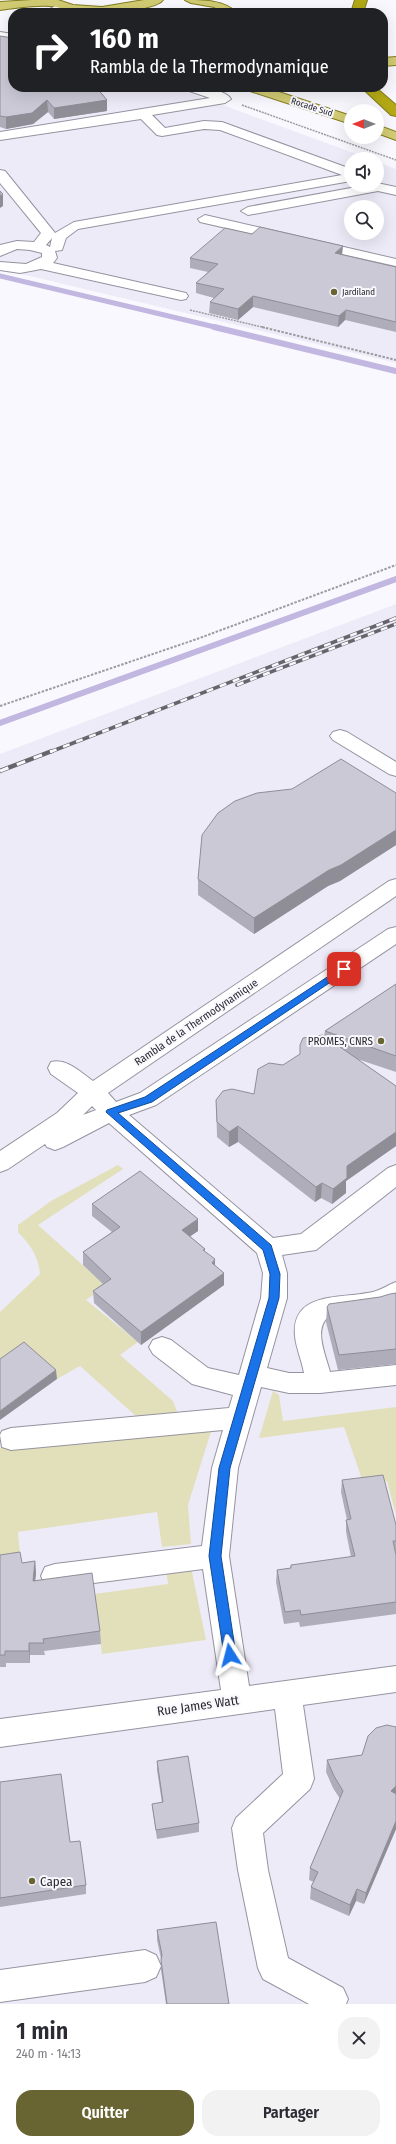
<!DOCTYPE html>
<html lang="fr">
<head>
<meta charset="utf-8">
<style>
	:root { --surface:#fff; --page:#f2f2f3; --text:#2b2b33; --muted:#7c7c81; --accent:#696532 }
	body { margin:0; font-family:"Fira Sans Condensed",sans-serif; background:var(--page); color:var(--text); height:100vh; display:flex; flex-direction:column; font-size:15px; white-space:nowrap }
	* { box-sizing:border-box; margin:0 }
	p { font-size:13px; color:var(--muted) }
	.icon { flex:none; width:22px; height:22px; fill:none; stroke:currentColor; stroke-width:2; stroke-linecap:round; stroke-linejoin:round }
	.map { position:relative; height:2004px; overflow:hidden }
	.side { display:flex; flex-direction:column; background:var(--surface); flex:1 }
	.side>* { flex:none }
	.top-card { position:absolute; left:8px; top:8px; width:380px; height:84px; border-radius:16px; box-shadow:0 4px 16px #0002; background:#202124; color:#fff; overflow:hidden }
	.needle { width:26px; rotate:270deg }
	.controls { position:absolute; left:344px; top:104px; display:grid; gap:8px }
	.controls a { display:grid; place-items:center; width:40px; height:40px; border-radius:50%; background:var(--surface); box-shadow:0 4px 16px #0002; font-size:20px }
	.pin { position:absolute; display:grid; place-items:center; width:34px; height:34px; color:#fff; margin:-17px; border-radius:8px; box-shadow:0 2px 6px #0006 }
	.me { position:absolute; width:44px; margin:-22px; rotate:351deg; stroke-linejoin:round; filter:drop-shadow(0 0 3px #0008) }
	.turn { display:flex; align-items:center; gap:14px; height:84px; padding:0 16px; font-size:18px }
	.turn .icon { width:52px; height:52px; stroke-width:2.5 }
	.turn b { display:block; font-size:28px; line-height:34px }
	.round { display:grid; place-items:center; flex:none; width:42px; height:42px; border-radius:16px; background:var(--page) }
	.head { display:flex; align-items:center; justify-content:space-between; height:68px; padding:0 16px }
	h1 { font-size:24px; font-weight:600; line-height:30px }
	.cta { display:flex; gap:8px; margin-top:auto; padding:8px 16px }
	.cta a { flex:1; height:46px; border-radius:16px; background:var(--accent); color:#fff; font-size:16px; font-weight:600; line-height:46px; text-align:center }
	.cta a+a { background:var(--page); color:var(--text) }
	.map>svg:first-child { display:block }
</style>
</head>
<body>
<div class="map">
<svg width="396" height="2004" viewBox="0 0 396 2004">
	<rect width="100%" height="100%" fill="#f9f8fe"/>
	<g fill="#eeebf8" fill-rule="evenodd">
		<path d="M0,31L13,33V87H173L370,159H351V185H377V162L396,169V363L0,269ZM351,207H377V233H351Z"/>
		<path d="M396,604V2004H0V754Z"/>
	</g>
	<g fill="#e2e0bb">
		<path d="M118,1165L123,1169L38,1225L106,1286L86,1300L138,1342L120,1355L173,1401L178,1414L137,1417L80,1366L57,1379L24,1351L0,1369V1312L40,1274C38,1255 31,1246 18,1232V1225L51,1201Z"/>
		<path d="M273,1391L279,1395L283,1421L396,1407V1515L387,1481L364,1485L344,1427L259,1438Z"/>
		<path d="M213,1425L188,1505L191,1544L162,1547L157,1512L18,1532L21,1565L0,1568V1448Z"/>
		<path d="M191,1567L206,1640L102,1654L94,1594L168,1584L166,1570Z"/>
	</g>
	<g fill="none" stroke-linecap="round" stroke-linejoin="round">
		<path stroke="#c1b7e0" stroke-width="5" d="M0,276L219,328"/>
		<g stroke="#c1b7e0" stroke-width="6">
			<path d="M214,327L396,371"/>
			<path d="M0,723L396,579"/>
		</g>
		<defs>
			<g id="minor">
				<path d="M62,2L68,6C62,14 52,13 43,13Z"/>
				<path d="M0,32L13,34V42L0,40Z"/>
				<path d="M184,87C196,87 224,88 231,99L225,103L152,115L165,128L204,121L222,122L351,169V181L78,229L66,238L62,250L55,251L57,258L53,263L186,293L188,296L186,299L181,300L41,269L20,273L0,270V262L26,264L42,257V253L30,250L17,249L0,256V245L17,241L34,242L41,233L0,183V170L5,171L55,233L74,222L342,175L220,130L204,129L162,136L157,135L141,119L0,140V132L210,98L186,90ZM52,238L50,247L46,245Z"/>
				<path d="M377,183L396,187V195L378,191L248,215L241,211L248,207L367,185H377Z"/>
				<path d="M205,215L396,259V267L200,222L198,219Z"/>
				<path d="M340,730L347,732L396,762V776L389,774L333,740L330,736L333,732Z"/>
				<path d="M396,879V896L108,1093L116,1102L140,1093L388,929L396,927V944L156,1105L129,1115L273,1238L301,1234L388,1168L396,1165V1187L316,1250L282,1255L287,1273V1298L267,1368L289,1373H304C302,1361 296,1348 295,1336C291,1290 344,1299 373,1292C381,1290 388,1285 396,1282V1304L379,1311L327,1318C314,1331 326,1356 330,1372L396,1365V1385L320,1393H289L261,1387L238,1468L229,1556L249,1686L396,1666V1692L303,1705L314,1779L310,1789L263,1833L268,1870L288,1958L343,1988L348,1999L346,2004H309L263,1979L258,1968L238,1870L232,1828L236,1818L283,1774L275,1709L0,1747V1719L221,1690L203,1569L55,1588L45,1585L41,1576L45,1567L55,1564L202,1546L212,1468L223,1430L11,1450L2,1447L0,1435L2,1431L11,1428L229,1408L233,1395L192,1384L153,1354L149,1347L153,1340L162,1337L171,1340L208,1368L239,1375L261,1298L263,1273L257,1253L109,1123L63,1147L55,1150L47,1147L45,1144L8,1169L0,1172V1151L57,1113L78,1093L51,1074L48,1068L51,1062C67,1058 80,1072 93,1081L389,881ZM92,1106L96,1110L83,1115Z"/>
				<path d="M145,1950L156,1955L161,1966L156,1977L145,1982L0,2002V1970Z"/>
			</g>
			<g id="major">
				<path d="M32,0H58L73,5L102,7L144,0H163C154,12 91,14 76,12C67,11 58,6 49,6C33,5 16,8 0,10V2Z"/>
				<path d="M185,0C203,0 225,0 237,13H224L214,7L191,3Z"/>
				<path d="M396,57V65L383,66V58Z"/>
				<path d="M245,87H264L351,116V124L247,90Z"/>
				<path d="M377,125L396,132V140L377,133Z"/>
			</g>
			<g id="highway">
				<path d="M355,0H367L363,13H351Z"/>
				<path d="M361,87H375L396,105V116L391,115Z"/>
			</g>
		</defs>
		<use href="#minor" stroke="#9693a0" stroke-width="2"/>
		<use href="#major" stroke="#837d1f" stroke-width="2"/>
		<use href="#highway" stroke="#837d1f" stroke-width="2"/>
		<g stroke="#9c9ba0" stroke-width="1.5" stroke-dasharray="2 1" stroke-linecap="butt">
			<path d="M242,105L396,160"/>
			<path d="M190,310L266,328"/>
		</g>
		<g stroke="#9c9ba0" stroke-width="2" stroke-dasharray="2.5 1.5" stroke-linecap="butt">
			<path d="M262,327L396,360"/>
			<path d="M0,706L197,639L396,565"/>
		</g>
		<use href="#minor" fill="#fff" fill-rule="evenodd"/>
		<use href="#major" fill="#d1cb73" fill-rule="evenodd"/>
		<use href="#highway" fill="#b3a916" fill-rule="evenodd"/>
		<defs>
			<g id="rail-far1">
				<path d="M237,685L396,624"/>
				<path d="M50,752L396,618"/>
			</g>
			<path id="rail" d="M0,771L52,751"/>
		</defs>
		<use href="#rail-far1" stroke="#66656b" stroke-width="3.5"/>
		<use href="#rail" stroke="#66656b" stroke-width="4.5"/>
		<use href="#rail-far1" stroke="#f9f8fe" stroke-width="2.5" stroke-dasharray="7" stroke-linecap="butt"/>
		<use href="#rail" stroke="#f9f8fe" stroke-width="3" stroke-dasharray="9" stroke-linecap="butt"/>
	</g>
	<g fill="#afadb9">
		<path d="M0,36L107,100V111L54,119L48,112L33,124L6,129L0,127Z"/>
		<path d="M342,254L396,266V332L345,320L338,327L253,307L238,320L209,313L210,302L214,298L196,293V283L208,272L190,268V258Z"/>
		<path d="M396,793V845L340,881L328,886L254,934L198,895V879Z"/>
		<path d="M396,984V1072L357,1059L396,1086V1146L346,1181V1193L332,1204L321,1198L315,1202L238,1142L229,1147L217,1137L216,1100L254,1094L300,1054L324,1036L325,1031Z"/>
		<path d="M92,1204L198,1231L190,1236L205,1249V1252L215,1265L224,1285L141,1345L94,1303L93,1291L103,1284L83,1265V1252L112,1232L92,1216Z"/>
		<path d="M396,1293V1364L338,1370L326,1322L327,1307L380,1297Z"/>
		<path d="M342,1480L396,1525V1614L300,1627L299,1622L284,1624L276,1582L277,1570L290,1568L291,1565L351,1557L346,1532V1520H347L341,1492Z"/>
		<path d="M0,1555L22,1563L35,1561L36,1573L35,1580L100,1631L101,1644L44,1651L45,1655H30V1663H6V1667H0Z"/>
		<path d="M396,1727V1829L364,1904L356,1901L349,1916L310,1899L311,1887L314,1882L309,1880L310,1868L340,1799L333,1788L326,1772L327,1760L362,1755Z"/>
		<path d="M157,1761L199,1823V1832L157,1839L153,1813L152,1804L162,1803L157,1770Z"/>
		<path d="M0,1782L70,1842L86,1885V1894L0,1907Z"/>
		<path d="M157,1930L229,2004H166L161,1970V1959L157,1940Z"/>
	</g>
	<g fill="#8f8d96">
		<path d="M47,100L48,112L33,124L6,129V117Z"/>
		<path d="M107,100V111L54,119V108Z"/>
		<path d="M3,194V206L0,208V196Z"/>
		<path d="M343,246L342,256L335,253Z"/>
		<path d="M253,296V307L238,320V309Z"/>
		<path d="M346,310L345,320L338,327L339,316Z"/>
		<path d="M396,830V845L340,881L328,886L254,934V918L329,870Z"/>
		<path d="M238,1126V1142L229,1147V1132Z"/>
		<path d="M396,1132V1146L346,1181V1193L332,1204L333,1189L347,1166Z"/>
		<path d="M322,1183L321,1198L315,1202L316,1187Z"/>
		<path d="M198,1219V1231L182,1242V1230Z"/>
		<path d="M215,1259V1272L212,1263Z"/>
		<path d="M224,1273V1285L141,1345V1332Z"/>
		<path d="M56,1370L57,1379L0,1420V1411Z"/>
		<path d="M35,1561L36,1573L34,1593L33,1581Z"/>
		<path d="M29,1643L30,1655V1663L29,1651Z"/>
		<path d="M396,1786V1797L391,1791Z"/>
		<path d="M396,1821V1829L364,1904L366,1893Z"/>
		<path d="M357,1889L356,1901L349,1916L350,1905Z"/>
	</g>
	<g fill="#ccc9d7" stroke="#8f8d96">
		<path d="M0,36L13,38V87H96L107,100L54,108L47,100L32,113L6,117L0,116Z"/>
		<path d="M0,191L3,194L0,196Z"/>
		<path d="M260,227L343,246L335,253L396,267V322L346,310L339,316L253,296L238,309L210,302L224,289L196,283L218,264L190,258L225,228L252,234Z"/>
		<path d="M341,759L396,793V830L341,865L329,870L254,918L198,879L202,835L218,813L235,801L257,793L292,789Z"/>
		<path d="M396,984V1056L325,1031Z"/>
		<path d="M323,1035L396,1086V1132L347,1166V1178L333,1189L322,1183L316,1187L238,1126L229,1132L217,1122L216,1100L223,1091L232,1089L254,1094L258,1069L269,1063L283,1065L300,1054V1045L303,1038Z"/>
		<path d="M140,1171L198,1219L182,1230L205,1249L203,1250L215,1259L212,1263L224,1273L141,1332L93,1291L111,1279L83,1252L120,1227L92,1204Z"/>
		<path d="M396,1293V1349L339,1355L327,1307L329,1304L380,1297L390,1294Z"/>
		<path d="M24,1342L56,1370L0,1411V1359Z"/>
		<path d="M383,1475L396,1525V1541H393L396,1555V1602L301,1615L300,1610L285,1612L277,1570L291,1568V1565L355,1556L346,1520L351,1519L342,1480Z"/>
		<path d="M20,1552L22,1563L35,1561L33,1581L92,1573L100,1631L43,1639L44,1643H29V1651H5V1655H0V1555Z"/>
		<path d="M387,1725L396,1727V1786L391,1791L396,1794V1821L366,1893L357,1889L350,1905L311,1887L318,1872L310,1868L343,1791L334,1776L327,1760L362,1755L368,1736L376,1728Z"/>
		<path d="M188,1756L199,1823L156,1830L152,1804L163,1802L157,1761Z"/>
		<path d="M61,1774L70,1842L80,1841L86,1885L0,1898V1782Z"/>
		<path d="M216,1922L229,2004H167L161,1960L162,1955L157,1930Z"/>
	</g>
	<path fill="#1a73e8" stroke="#114b97" d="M344,966L348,969L347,971L152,1102L118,1113L271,1245L280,1274L279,1298L230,1468L221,1556L236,1655L235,1658L230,1660L226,1658L224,1655L209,1556L219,1468L269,1298L270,1274L263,1250L106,1112L107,1110L145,1097Z"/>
	<g fill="#696532" stroke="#f9f8fe" stroke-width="1.5">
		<circle cx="334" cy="292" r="4"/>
		<circle cx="381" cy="1041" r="4"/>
		<circle cx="32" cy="1881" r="4"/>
	</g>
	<g text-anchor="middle" stroke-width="4" stroke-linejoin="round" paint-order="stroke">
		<g font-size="9" fill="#2b2a2f" stroke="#f9f8fe">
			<text transform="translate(312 107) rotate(18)" y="3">Rocade Sud</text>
		</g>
		<g font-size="9" fill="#2b2a2f" stroke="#f9f8fe" text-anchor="start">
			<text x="342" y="295">Jardiland</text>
		</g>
		<g font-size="11" fill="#2b2a2f" stroke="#f9f8fe">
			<text transform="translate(196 1022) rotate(-34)" y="4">Rambla de la Thermodynamique</text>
		</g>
		<g font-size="11" fill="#2b2a2f" stroke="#f9f8fe" text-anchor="end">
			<text x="373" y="1045">PROMES, CNRS</text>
		</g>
		<g font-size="13" fill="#2b2a2f" stroke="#f9f8fe">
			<text transform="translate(198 1705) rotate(-8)" y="5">Rue James Watt</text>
		</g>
		<g font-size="13" fill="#2b2a2f" stroke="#f9f8fe" text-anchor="start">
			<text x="40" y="1886">Capea</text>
		</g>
	</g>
</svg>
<div class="controls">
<a><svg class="needle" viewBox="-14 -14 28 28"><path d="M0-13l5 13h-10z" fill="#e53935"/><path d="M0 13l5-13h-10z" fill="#7c7c81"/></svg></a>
<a><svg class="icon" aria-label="sound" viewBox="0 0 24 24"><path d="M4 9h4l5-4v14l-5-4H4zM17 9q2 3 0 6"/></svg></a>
<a><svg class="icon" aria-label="search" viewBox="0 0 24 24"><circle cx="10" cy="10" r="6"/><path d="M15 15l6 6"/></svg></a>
</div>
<div class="pin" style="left:344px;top:969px;background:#d93025"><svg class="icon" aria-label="arrive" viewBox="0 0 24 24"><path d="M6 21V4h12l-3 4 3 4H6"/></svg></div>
<svg class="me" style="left:230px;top:1655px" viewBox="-20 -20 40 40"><path d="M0-17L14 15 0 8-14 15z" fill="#1a73e8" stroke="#fff" stroke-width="4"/></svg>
<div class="top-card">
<div class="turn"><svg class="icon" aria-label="right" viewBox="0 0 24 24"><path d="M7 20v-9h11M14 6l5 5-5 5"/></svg><div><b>160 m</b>Rambla de la Thermodynamique</div></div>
</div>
</div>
<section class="side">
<div class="head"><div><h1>1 min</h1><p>240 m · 14:13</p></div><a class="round"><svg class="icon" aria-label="close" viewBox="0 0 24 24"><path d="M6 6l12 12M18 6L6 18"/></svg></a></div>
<div class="cta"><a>Quitter</a><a>Partager</a></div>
</section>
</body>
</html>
